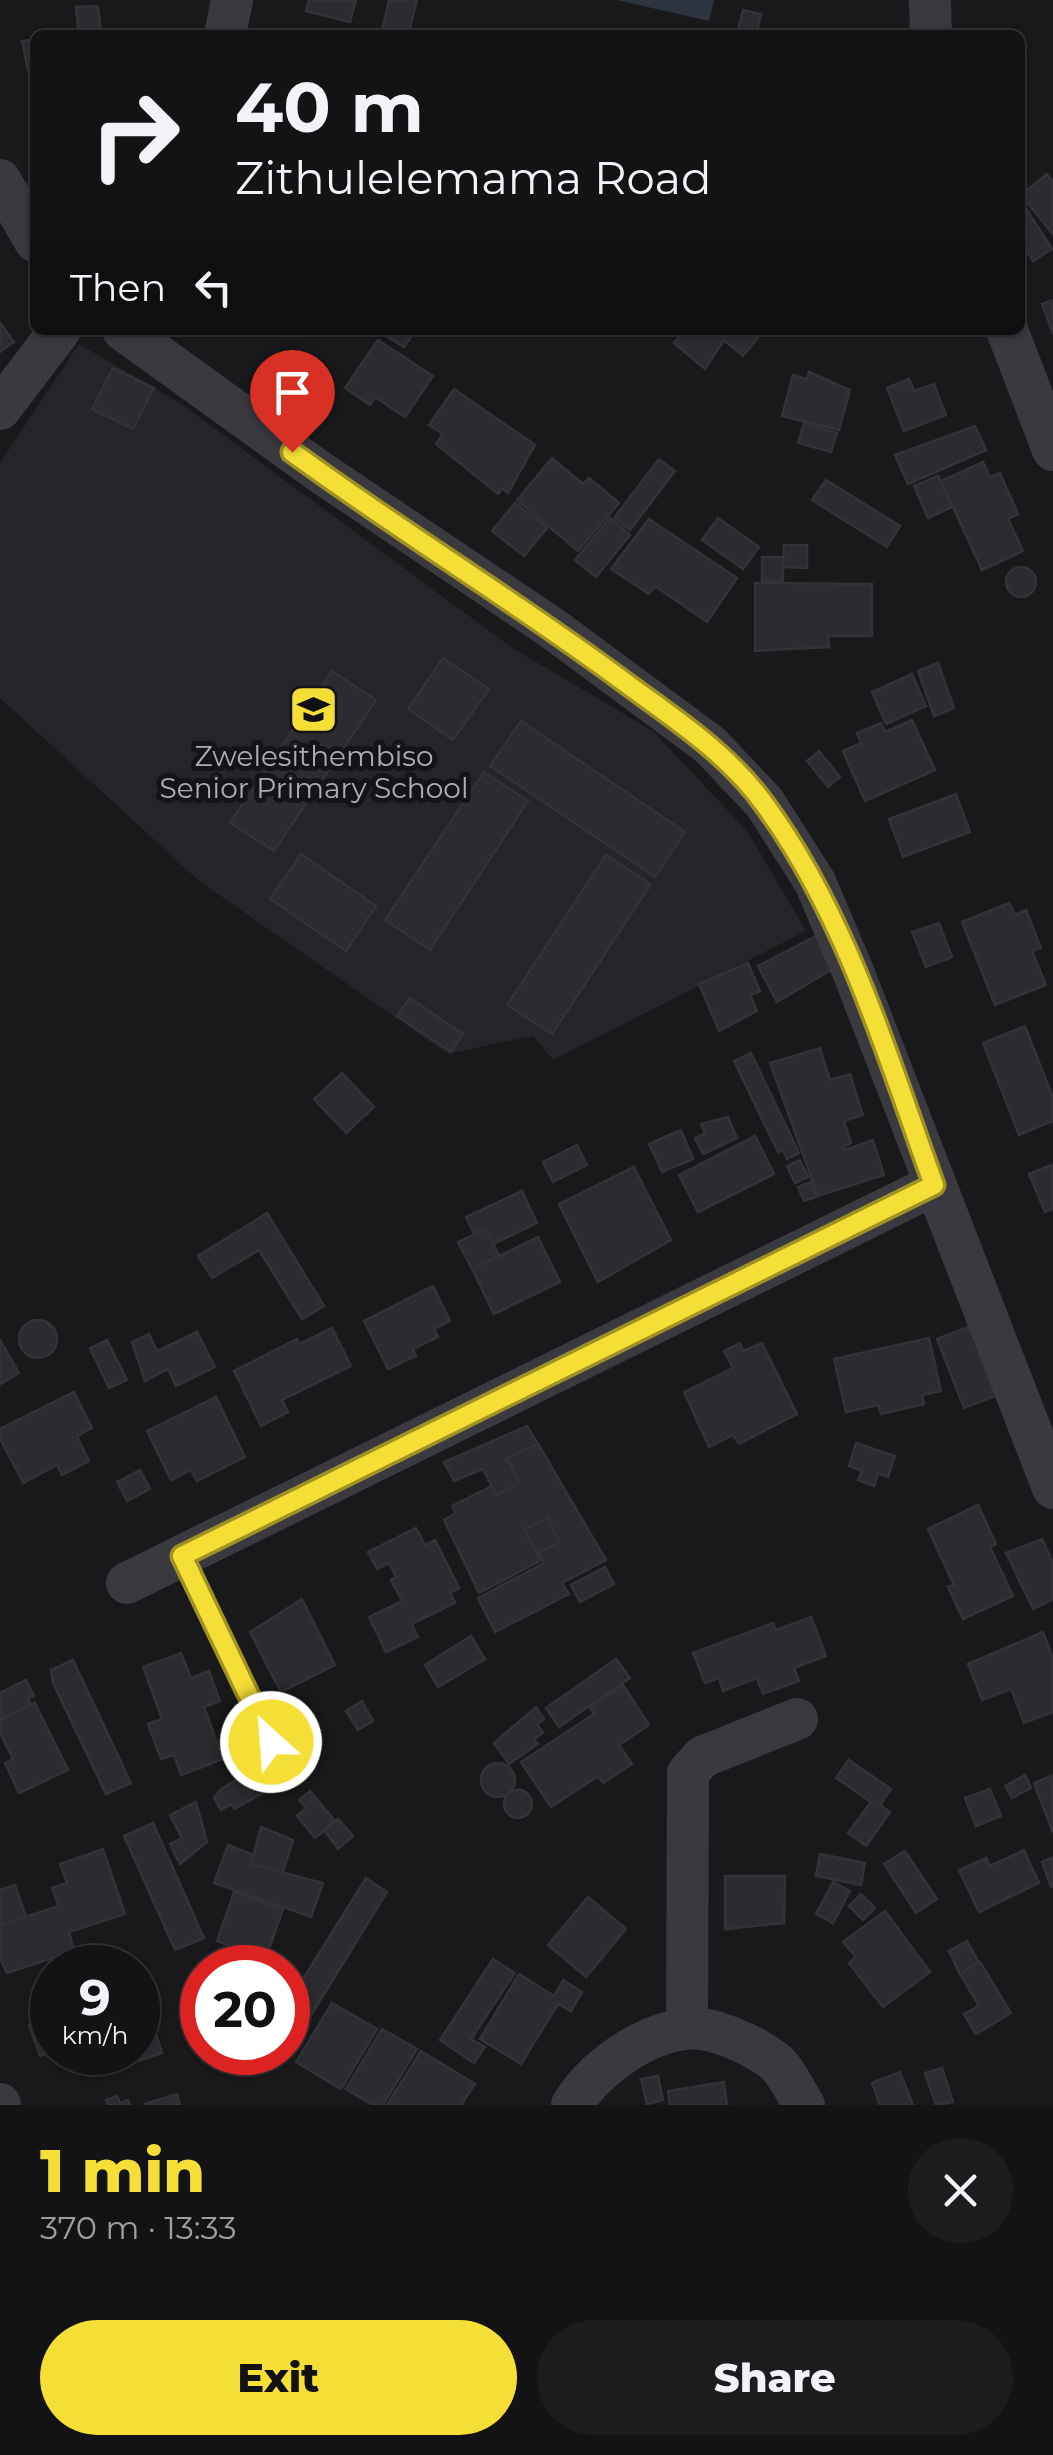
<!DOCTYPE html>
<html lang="en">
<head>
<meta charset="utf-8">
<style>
	:root { --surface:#131214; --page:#1c1b1d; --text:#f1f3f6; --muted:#9d9ea0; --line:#323234; --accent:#f5df36 }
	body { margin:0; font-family:Montserrat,sans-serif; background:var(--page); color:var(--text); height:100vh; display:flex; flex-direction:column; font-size:38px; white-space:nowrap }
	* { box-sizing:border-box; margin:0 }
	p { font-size:32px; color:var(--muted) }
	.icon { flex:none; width:55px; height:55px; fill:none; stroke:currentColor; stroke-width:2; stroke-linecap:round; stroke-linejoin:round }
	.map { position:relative; height:2105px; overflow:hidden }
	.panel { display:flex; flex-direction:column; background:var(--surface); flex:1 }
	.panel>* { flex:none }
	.banner { position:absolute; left:30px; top:30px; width:995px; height:305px; border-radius:15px; box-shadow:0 2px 8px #0004,0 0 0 2px var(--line); background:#131214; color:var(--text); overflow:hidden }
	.speed { position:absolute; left:30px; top:1945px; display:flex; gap:20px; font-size:50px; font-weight:700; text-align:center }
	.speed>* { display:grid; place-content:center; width:130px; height:130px; border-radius:50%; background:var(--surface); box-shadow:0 2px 8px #0004,0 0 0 2px var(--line); line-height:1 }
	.speed small { font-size:25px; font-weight:400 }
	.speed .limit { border:15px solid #d22; background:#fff; color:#111 }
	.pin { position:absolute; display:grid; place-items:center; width:85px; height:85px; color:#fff; margin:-102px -42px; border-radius:50% 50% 50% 0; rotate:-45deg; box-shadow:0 0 10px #0007 }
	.pin .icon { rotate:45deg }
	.me { position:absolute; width:110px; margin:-55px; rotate:334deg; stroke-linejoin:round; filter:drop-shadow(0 0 8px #0008) }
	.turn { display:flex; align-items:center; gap:35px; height:210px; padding:0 40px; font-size:45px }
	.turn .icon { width:130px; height:130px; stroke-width:2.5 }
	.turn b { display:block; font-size:70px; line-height:85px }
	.then { display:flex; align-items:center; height:95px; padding:0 40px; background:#0003; gap:20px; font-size:38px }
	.round { display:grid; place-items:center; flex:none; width:105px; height:105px; border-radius:52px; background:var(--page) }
	.head { display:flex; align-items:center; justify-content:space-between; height:170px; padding:0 40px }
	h1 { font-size:60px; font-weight:800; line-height:75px; color:var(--accent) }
	.action { display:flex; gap:20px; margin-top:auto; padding:20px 40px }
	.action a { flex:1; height:115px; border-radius:60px; background:var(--accent); color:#111; font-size:40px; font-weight:800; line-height:115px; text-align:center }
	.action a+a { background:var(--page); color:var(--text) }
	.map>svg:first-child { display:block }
</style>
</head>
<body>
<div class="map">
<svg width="1053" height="2105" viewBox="0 0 1053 2105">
	<rect width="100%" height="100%" fill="#19181b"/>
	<path fill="#252428" d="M79,344L180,403L511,647L653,731L748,832L806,931L553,1060L533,1036L448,1054L199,881L0,698V463Z"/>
	<path fill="#2e343f" d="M617,0H714L709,21Z"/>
	<g fill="#2c2b2f" stroke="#333237" stroke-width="2.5">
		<path d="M309,0H356L350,22L306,11Z"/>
		<path d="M389,0H417L408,35H381Z"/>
		<path d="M98,6L101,35H79L76,7Z"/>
		<path d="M743,10L761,14L756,35H737Z"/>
		<path d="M35,39V104L22,41Z"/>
		<path d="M1047,174L1053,182V234L1021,195Z"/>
		<path d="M1020,199L1052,249L1033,261L1020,241Z"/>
		<path d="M1053,300V334L1042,304Z"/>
		<path d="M0,323L14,342L0,352Z"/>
		<path d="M386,330H407L413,334L404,347L383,334Z"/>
		<path d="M685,330H764L743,356L724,340L705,369L674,343Z"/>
		<path d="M378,340L433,376L405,417L375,397L370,405L345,388Z"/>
		<path d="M113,368L154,388L133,429L92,409Z"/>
		<path d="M809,372L850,390L839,430L782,416L793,375L807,379Z"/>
		<path d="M909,379L914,391L934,384L946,415L904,431L887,388Z"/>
		<path d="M454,389L535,445L508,493L502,488L498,494L436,444L443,434L429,425Z"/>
		<path d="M804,423L837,433L831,452L798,443Z"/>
		<path d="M975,426L986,450L908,484L895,455Z"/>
		<path d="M552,458L583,484L589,478L619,503L578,551L517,500Z"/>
		<path d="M659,459L675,471L630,530L614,518Z"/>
		<path d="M983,462L990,477L1000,473L1018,514L1008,519L1023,551L982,570L941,481Z"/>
		<path d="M938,476L952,507L928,518L914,486Z"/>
		<path d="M826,480L900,526L887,547L812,500Z"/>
		<path d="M515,503L547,528L524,556L492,531Z"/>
		<path d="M610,518L630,535L596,577L575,560Z"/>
		<path d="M718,518L759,547L743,569L702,540Z"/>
		<path d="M649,519L737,578L707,622L655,586L649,594L611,569Z"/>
		<path d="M784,545H807V568L783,567Z"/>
		<rect x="762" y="557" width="21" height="24"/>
		<circle cx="1021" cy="582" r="15"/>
		<path d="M755,583L872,584V636H828L829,647L755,651Z"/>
		<path d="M443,658L489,689L453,740L408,709Z"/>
		<path d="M938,663L954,708L934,716L918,671Z"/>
		<path d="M332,671L376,700L274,851L230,823Z"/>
		<path d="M912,674L926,706L886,724L872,692Z"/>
		<path d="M912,720L935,770L865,801L843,751L861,743L857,733L881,723L885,732Z"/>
		<path d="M521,721L685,832L655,877L490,766Z"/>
		<path d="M819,751L840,777L828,787L807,761Z"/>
		<path d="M484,772L528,801L430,950L385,920Z"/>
		<path d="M956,794L970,832L903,857L889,819Z"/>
		<path d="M301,854L376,906L346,951L270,899Z"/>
		<path d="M606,855L651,884L552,1034L507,1005Z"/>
		<path d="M1009,903L1015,915L1026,910L1041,948L1032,951L1046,985L995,1005L962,922Z"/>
		<path d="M939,923L952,957L926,967L912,932Z"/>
		<path d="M820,934L836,967L777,1002L758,966Z"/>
		<path d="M748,963L760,991L750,995L757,1011L719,1031L699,984Z"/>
		<path d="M410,998L463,1034L451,1052L397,1016Z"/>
		<path d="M1025,1026L1053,1098V1121L1019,1135L983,1043Z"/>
		<path d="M820,1048L830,1080L850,1074L863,1115L844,1121L851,1143L844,1146L845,1150L873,1140L884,1175L818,1196L770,1063Z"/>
		<path d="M751,1053L799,1153L787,1159L783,1150L778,1152L734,1061Z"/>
		<path d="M342,1073L374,1107L346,1133L314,1099Z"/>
		<path d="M728,1117L737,1138L703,1154L695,1138L705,1133L701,1124Z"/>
		<path d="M681,1130L693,1159L662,1172L649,1144Z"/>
		<path d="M755,1136L774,1174L698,1212L679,1175Z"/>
		<path d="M577,1145L587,1165L553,1182L543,1162Z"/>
		<path d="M800,1160L808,1177L795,1183L787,1166Z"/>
		<path d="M1053,1164V1208L1045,1212L1029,1174Z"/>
		<path d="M634,1167L671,1240L598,1282L559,1204Z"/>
		<path d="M811,1182L816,1197L804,1201L798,1187Z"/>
		<path d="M522,1191L537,1223L493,1244L486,1229L474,1234L466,1217Z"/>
		<path d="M267,1213L324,1306L302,1319L259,1250L212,1278L198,1256Z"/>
		<path d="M486,1229L499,1256L472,1269L458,1242Z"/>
		<path d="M538,1237L560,1282L494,1314L472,1269Z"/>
		<path d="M433,1286L450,1321L434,1329L438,1337L413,1349L416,1356L388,1369L364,1321Z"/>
		<circle cx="38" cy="1339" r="19"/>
		<path d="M973,1325L1000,1394L964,1408L937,1339Z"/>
		<path d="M332,1328L351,1366L282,1400L288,1412L261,1426L234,1371L297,1339L299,1344Z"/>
		<path d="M197,1332L215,1367L176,1386L168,1369L145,1381L132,1342L149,1334L157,1351Z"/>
		<path d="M929,1338L941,1391L922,1395L924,1404L881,1414L878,1405L846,1412L834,1359Z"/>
		<path d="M0,1340L19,1373L0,1384Z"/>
		<path d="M107,1340L127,1380L109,1388L90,1348Z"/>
		<path d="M740,1343L743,1351L762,1343L797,1414L739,1444L733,1435L709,1447L684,1392L733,1368L724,1351Z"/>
		<path d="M74,1392L92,1428L77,1436L89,1461L62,1475L57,1465L23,1483L0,1438V1429Z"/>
		<path d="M216,1397L245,1457L197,1481L191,1470L171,1480L147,1431Z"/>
		<path d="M527,1426L538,1444L507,1458L520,1483L496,1495L483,1469L454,1481L444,1462Z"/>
		<path d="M856,1443L895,1456L888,1477L878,1473L874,1486L858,1480L862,1471L849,1466Z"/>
		<path d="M538,1444L606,1560L562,1583L569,1594L495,1632L478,1598L544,1563L539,1553L559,1542L548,1518L524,1529L540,1561L479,1593L444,1520L456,1513L452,1506L492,1486L496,1495L520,1483L507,1458Z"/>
		<path d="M140,1470L150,1489L127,1501L117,1482Z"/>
		<path d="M978,1505L996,1544L990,1547L1013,1596L963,1619L948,1587L954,1585L928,1529Z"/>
		<path d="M548,1518L559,1542L537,1554L524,1529Z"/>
		<path d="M416,1528L425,1545L435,1540L459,1588L450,1593L455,1603L412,1624L418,1637L386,1652L369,1617L402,1601L391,1580L396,1577L389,1563L377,1569L368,1552Z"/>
		<path d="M1042,1539L1053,1563V1599L1033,1609L1006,1553Z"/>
		<path d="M605,1567L614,1584L580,1602L571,1585Z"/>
		<path d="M302,1599L335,1665L281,1692L250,1632Z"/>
		<path d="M811,1617L826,1656L794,1668L799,1681L763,1694L757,1678L723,1691L719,1678L705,1683L693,1653L773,1623L776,1630Z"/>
		<path d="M1043,1632L1053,1659V1712L1024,1723L1011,1689L982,1700L968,1664Z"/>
		<path d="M471,1636L485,1659L438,1687L425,1665Z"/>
		<path d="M181,1653L191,1678L209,1671L220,1701L204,1707L223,1759L181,1775L174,1755L161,1759L148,1724L162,1719L143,1667Z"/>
		<path d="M616,1659L630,1678L559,1727L546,1708Z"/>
		<path d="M73,1660L131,1783L106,1794L53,1683L51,1670Z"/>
		<path d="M26,1680L34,1696L28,1699L31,1705L0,1720V1693Z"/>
		<path d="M623,1685L649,1725L619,1745L632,1764L603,1783L598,1776L551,1807L521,1762L594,1714L589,1707Z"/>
		<path d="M362,1701L373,1721L358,1730L346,1711Z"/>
		<path d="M35,1703L68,1770L19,1793L5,1763L13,1759L0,1733V1720Z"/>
		<path d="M536,1707L544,1719L537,1724L543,1733L534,1739L538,1744L509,1764L494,1743Z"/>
		<path d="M849,1760L891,1789L880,1805L890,1812L866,1846L848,1833L871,1802L836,1778Z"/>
		<circle cx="498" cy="1780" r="17"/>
		<path d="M265,1764L277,1785L234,1809L231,1804L221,1810L214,1798L221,1789Z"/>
		<path d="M1025,1775L1031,1788L1012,1798L1005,1786Z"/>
		<path d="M1053,1775V1833L1034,1783Z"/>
		<path d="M990,1789L1001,1816L976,1826L965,1798Z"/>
		<circle cx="518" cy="1804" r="14"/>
		<path d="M310,1791L335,1821L315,1838L297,1816L306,1808L299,1800Z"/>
		<path d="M196,1802L207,1842L180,1864L170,1844L182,1838L170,1815Z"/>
		<path d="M338,1819L353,1836L338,1849L324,1830Z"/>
		<path d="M153,1823L204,1938L175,1950L124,1836Z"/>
		<path d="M261,1827L293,1840L282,1875L251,1864Z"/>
		<path d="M228,1845L254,1855L251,1864L323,1883L311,1917L214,1883Z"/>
		<path d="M103,1849L125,1914L69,1932L74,1951L7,1973L0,1958V1925L59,1906L52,1888L67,1883L60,1864Z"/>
		<path d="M1024,1850L1039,1883L979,1912L959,1870L986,1858L990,1866Z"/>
		<path d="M905,1851L937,1899L916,1913L884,1864Z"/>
		<path d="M820,1854L865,1863L861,1885L816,1876Z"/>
		<path d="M1053,1857V1886L1051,1887L1042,1862Z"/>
		<path d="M725,1876H785L784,1923L725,1929Z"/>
		<path d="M366,1878L387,1892L308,2020L288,2003Z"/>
		<path d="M833,1882L850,1891L833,1923L816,1914Z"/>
		<path d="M15,1885L26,1917L0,1925V1890Z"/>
		<path d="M234,1892L283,1909L267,1955L272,1957L268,1968L228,1964L234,1947L217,1941Z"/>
		<path d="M861,1894L875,1908L863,1920L849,1906Z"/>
		<path d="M588,1897L626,1929L586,1977L548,1945Z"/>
		<path d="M885,1911L930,1972L883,2007L849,1963L856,1957L843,1942Z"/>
		<path d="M967,1941L979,1963L960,1974L949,1951Z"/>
		<path d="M493,1959L515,1973L471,2039L485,2047L474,2063L440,2040Z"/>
		<path d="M980,1962L1011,2013L976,2034L964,2014L979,2006L960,1974Z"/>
		<path d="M519,1974L554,1996L563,1980L582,1992L571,2011L558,2004L521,2064L480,2039Z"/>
		<path d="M138,1980L162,2053L118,2068L116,2063L100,2069L95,2052H138Z"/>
		<path d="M332,2003L377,2029L341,2089L296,2062Z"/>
		<path d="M52,2018V2052L40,2056L29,2025Z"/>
		<path d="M382,2029L417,2049L383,2105H373L346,2089Z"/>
		<path d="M421,2051L475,2084L461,2105H387Z"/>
		<path d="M942,2068L953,2102L936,2105L925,2073Z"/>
		<path d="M900,2072L913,2105H880L872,2083Z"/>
		<path d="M658,2076L663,2100L647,2104L641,2079Z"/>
		<path d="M724,2082L727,2105H670L668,2091Z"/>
		<path d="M177,2094L180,2105H145V2104Z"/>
		<path d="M117,2096L120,2103L128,2100L130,2105H108L106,2100Z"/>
	</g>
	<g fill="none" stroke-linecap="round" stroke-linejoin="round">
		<path stroke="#3a3940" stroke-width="22" d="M182,1556L271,1742"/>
		<g stroke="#3a3940" stroke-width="42">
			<path d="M930,0L931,35"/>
			<path d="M225,35L232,0"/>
			<path d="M0,180L35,241"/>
			<path d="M123,330L320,472L552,628L710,745L764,802L815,882L854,974L1053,1488"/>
			<path d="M1007,330L1053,450"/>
			<path d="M0,409L60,330"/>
			<path d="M127,1583L934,1185"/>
			<path d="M687,2028L688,1773L702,1757L797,1719"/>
			<path d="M0,2104V2105"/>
			<path d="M572,2105C594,2069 642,2034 686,2029C712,2025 752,2045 773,2060C786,2070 795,2091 804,2105"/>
		</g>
	</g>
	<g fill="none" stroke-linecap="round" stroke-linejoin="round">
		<defs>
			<path id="route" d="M271,1742L182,1556L934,1185C887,1056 847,917 765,805C728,753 673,718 623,681C515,601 400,531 292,452"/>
		</defs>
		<use href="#route" stroke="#9f9123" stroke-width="25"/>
		<use href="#route" stroke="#f5df36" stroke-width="18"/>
	</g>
	<defs>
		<symbol id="school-square" viewBox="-11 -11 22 22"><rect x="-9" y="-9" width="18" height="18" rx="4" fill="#f5df36" stroke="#141316"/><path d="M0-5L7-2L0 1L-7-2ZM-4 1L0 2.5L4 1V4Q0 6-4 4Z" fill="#111"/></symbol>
	</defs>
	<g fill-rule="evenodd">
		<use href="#school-square" x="286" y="682" width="55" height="55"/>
	</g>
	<g text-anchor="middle" stroke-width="10" stroke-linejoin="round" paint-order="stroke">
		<g font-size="28" fill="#abacba" stroke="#141316">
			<text x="314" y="766">Zwelesithembiso<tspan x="314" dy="32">Senior Primary School</tspan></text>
		</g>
	</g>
</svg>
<div class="speed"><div>9<small>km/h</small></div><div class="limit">20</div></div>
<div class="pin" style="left:292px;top:452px;background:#d93025"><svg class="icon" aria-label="arrive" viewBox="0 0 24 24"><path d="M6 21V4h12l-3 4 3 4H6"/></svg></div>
<svg class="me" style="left:271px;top:1742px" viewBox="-20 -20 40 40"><circle r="17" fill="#f5df36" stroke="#fff" stroke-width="3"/><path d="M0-11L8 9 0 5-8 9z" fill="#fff"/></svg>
<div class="banner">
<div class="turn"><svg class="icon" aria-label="right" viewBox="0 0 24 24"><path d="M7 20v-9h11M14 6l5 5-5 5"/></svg><div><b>40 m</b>Zithulelemama Road</div></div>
<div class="then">Then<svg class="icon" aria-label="left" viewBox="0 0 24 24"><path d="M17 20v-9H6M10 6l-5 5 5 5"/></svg></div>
</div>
</div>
<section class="panel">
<div class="head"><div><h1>1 min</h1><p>370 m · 13:33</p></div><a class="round"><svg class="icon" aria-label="close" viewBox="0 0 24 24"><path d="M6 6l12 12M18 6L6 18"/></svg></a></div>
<div class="action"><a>Exit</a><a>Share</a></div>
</section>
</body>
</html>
